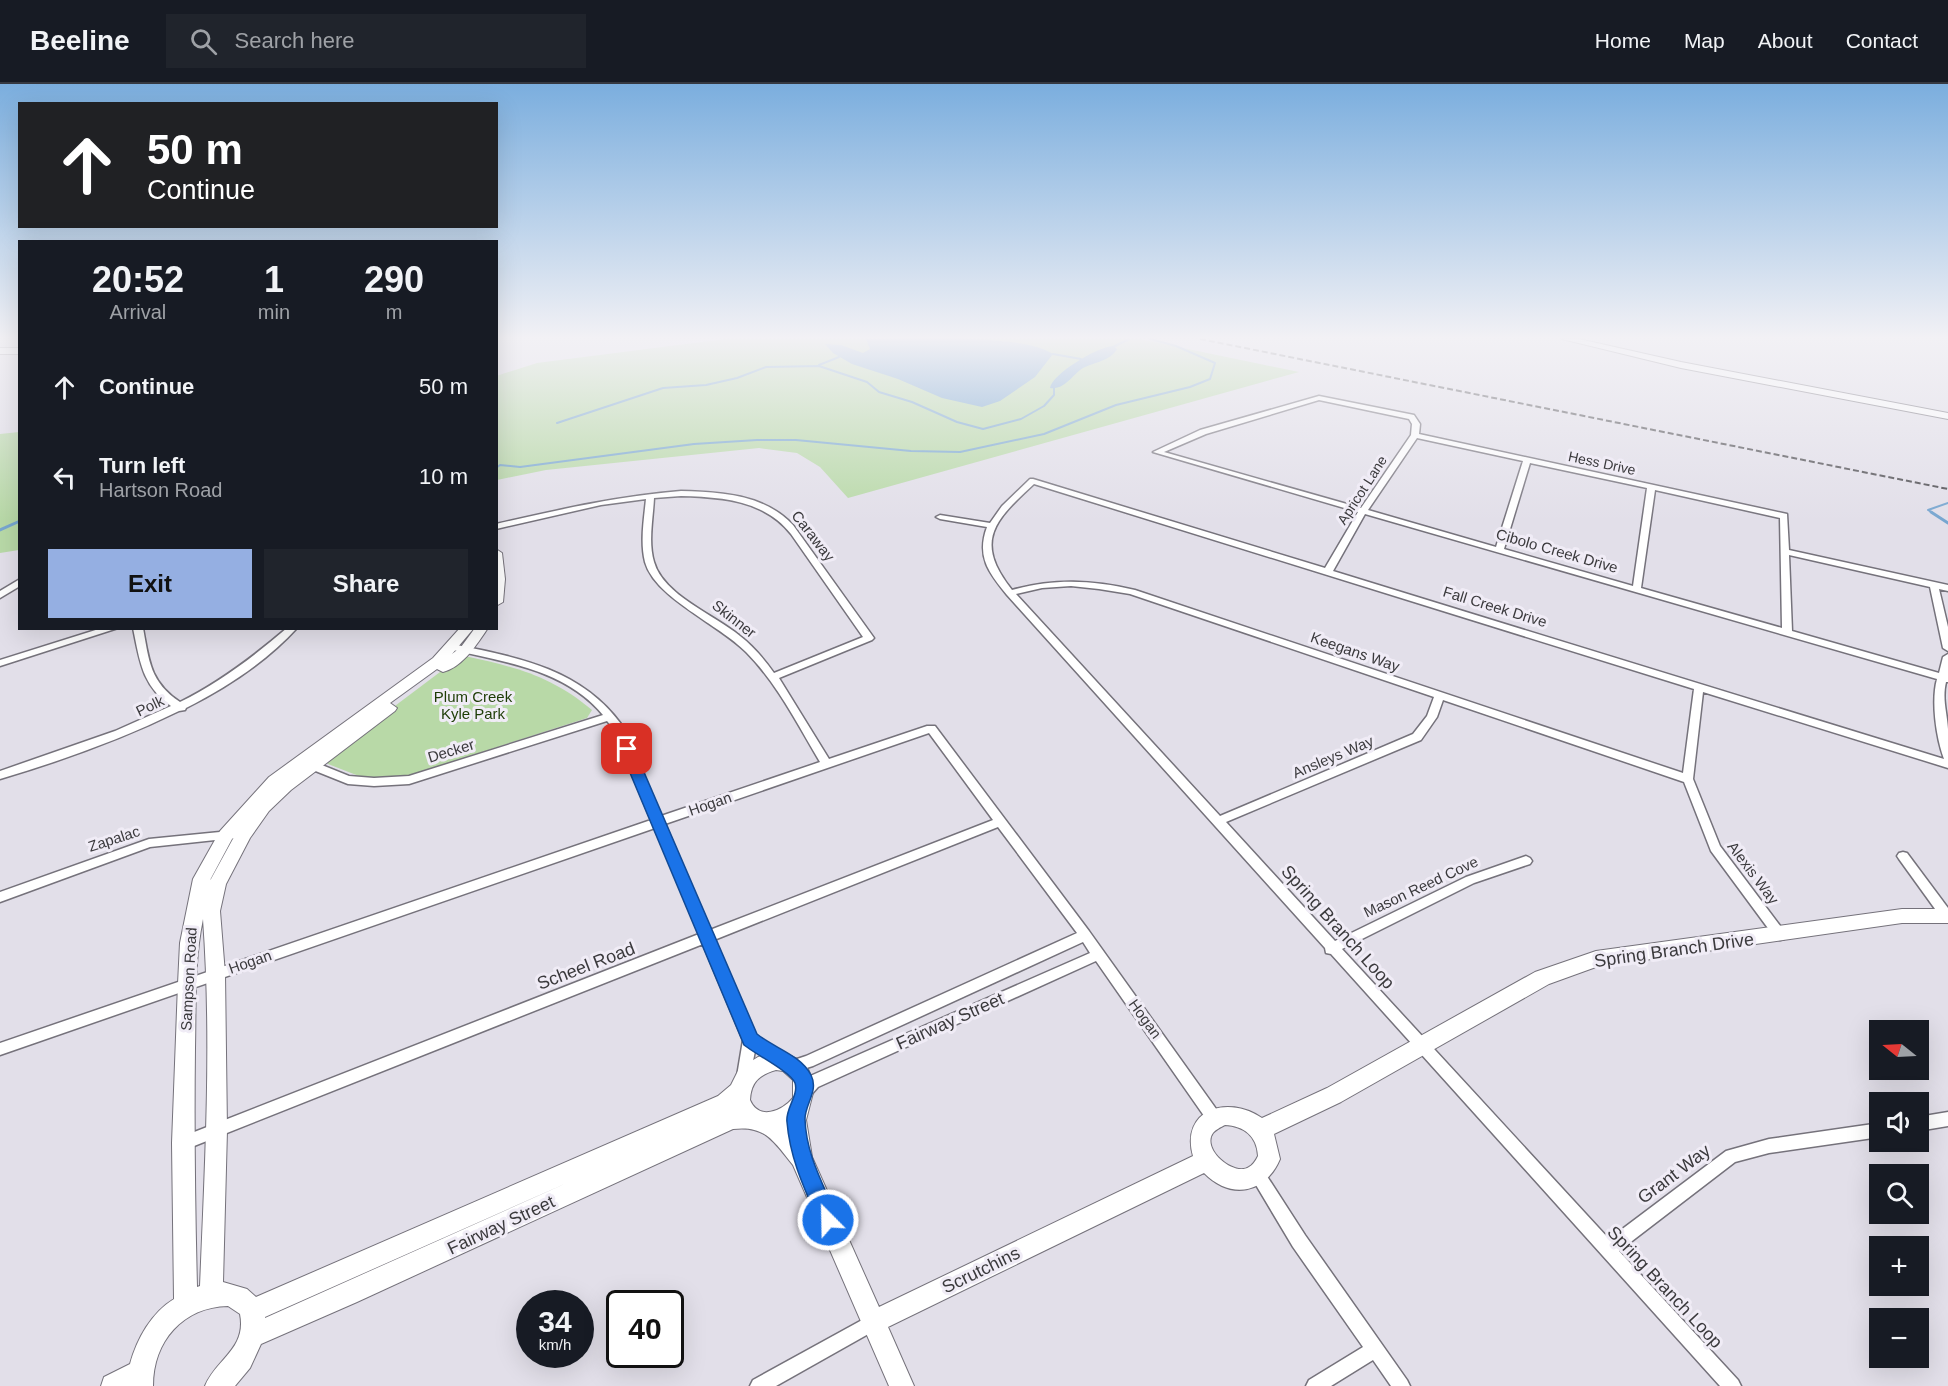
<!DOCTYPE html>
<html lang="en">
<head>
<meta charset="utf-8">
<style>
	:root { --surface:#171b24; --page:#20242c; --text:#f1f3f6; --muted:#9ea1a6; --line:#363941; --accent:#95afe2 }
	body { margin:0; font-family:Arial,sans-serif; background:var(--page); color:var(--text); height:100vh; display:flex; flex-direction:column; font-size:22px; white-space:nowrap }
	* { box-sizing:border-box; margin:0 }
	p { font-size:20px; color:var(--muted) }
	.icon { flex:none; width:33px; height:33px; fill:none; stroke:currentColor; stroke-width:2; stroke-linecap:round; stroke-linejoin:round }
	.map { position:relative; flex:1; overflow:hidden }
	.drawer { position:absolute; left:18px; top:156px; width:480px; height:390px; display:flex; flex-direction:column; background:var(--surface); border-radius:0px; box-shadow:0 6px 24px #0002 }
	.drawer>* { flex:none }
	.top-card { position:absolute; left:18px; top:18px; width:480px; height:126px; border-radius:0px; box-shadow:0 6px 24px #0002; background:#202124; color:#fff; overflow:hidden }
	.needle { width:39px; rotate:288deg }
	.buttons { position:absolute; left:1869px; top:936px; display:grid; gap:12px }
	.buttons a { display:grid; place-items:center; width:60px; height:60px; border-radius:0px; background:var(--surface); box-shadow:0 6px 24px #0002; font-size:30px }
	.speed { position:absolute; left:516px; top:1206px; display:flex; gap:12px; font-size:30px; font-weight:700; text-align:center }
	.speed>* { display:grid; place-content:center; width:78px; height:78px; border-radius:50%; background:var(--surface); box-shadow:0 6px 24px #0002; line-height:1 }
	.speed small { font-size:15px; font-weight:400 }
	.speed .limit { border:3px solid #111; border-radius:9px; background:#fff; color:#111 }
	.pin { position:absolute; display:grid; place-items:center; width:51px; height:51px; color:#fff; margin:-26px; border-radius:12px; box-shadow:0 3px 9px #0006 }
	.me { position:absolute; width:66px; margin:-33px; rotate:337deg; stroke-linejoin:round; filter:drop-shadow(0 0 4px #0008) }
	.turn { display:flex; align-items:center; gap:21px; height:126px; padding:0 30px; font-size:27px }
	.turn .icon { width:78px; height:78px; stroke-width:2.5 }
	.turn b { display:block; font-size:42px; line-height:51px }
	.eta { display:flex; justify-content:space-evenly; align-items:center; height:102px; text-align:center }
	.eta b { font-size:36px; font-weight:600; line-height:42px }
	.cta { display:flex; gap:12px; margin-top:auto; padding:12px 30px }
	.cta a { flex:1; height:69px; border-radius:0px; background:var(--accent); color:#111; font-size:24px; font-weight:600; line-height:69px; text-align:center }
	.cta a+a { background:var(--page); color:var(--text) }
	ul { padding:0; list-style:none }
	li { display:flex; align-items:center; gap:18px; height:90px; padding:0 30px }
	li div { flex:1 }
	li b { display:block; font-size:22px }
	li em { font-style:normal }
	header { display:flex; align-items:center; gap:36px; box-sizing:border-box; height:84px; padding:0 30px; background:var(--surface); border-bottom:2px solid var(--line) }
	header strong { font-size:28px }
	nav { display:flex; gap:33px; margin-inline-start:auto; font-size:21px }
	.search { width:420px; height:54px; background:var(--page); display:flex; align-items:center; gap:15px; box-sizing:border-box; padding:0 21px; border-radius:0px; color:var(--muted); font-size:22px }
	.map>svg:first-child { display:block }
</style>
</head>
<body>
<header>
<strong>Beeline</strong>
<div class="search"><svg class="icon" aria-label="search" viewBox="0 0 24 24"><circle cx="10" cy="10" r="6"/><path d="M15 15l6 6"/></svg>Search here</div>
<nav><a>Home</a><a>Map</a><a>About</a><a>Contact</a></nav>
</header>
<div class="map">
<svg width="1948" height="1302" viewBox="0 0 1948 1302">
	<rect width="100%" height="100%" fill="#e2dfe9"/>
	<g fill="#b8d9a7">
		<path d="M725,255H1140L1299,288L848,414L820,383L797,369L759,364L546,386L497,396L496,292L537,279Z"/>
		<path d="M19,348V466L0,469V350Z"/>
		<path d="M465,572C516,583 551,592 592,626L587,634L411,691L364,694L328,680L326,677L331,670L460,573Z"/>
	</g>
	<g fill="#77a6d0">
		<path d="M866,255C906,255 1023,249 1053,270L1035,293L1000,317L982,323L942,314L898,295L852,280L833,269L825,260L841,261L863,269L870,265Z"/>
		<path d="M1113,262L1117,265C1110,277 1095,278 1083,284C1072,291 1065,306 1050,304C1052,290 1097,263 1113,262Z"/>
	</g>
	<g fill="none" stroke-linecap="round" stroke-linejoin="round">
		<g stroke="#77a6d0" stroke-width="2">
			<path d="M1111,264L1129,255"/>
			<path d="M1053,270L1081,275"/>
			<path d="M819,281L839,273"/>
			<path d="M557,339L663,304L706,301L737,294L766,283L819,282L867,298L879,308L912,318L957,338L983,345L1021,335L1044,322L1054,311V304"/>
			<path d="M496,384L500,381L520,383L694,360L757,356H796L911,367L960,368L1044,350L1116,321L1190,303L1210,295L1215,279L1176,262L1150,255"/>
			<path d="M1933,429L1928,426L1948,419"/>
		</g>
		<g stroke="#77a6d0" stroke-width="3">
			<path d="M1931,428L1948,439"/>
			<path d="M0,446L20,437"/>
		</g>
		<defs>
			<g id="street">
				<path d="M1319,312L1414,331L1420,340L1419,350L1787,430L1789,466L1948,501V507L1939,505L1948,543V567L1943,564L1930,503L1789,471L1792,547L1939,589L1943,573L1948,570V598H1946C1942,615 1947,628 1948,645C1948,658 1948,671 1948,684L1703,608L1693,695L1720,762L1784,847L1786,851L1784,855L1780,856L1776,855L1711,767L1684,698L1443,616L1437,633L1421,656L1226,738L1335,857L1466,793L1526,772L1530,774L1532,777L1530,780L1474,799L1342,865L1609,1155L1726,1067L1769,1055L1880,1039V1053L1769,1069L1735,1078L1619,1167L1738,1296L1741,1302H1720L1331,870L1326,869L1325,864L1007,511C989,489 976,473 987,443L940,435L936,433L940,431L990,439L1002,422L1030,395H1033L1325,484L1358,428L1153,368L1200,346ZM1319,316L1409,335L1412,340L1411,351L1361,424L1164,368L1206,350ZM1417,354L1523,377L1496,463L1368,426ZM1530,379L1647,404L1633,502L1504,465ZM1034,400L1694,605L1683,689L1135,506C1093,496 1054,494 1012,506C973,457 995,436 1034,400ZM1655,406L1780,434L1782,544L1641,504ZM1365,430L1937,595C1931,617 1936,653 1944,675L1333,487ZM1071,502L1099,505L1130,510L1434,613L1427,632L1413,650L1220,732L1016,510L1042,504Z"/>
				<path d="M681,407C720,408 764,410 793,441L874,554L872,556L779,594L829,675L927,642H935L1089,847L1219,1029L1221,1034L1219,1039L1214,1041L1209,1039L1096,877L818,1003L810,1012L805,1014L800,1012L798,1007L808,993L1090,869L1083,858L813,982L793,988L788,986L786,982L788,978L806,972L1077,849L998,743L714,856L755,952L785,972L787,976L785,980L780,982L755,967L749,997L744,998L739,997L737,992L743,956L703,860L184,1066L179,1064L177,1059L179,1054L699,850L655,744L0,971V959L651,736L613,644L607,637L409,700L374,702L348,700L303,682L302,679L307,675L349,692L374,694L409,692L603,631C565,585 503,578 449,565L447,563L449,561L452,560C516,573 580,584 621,640C627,648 630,660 634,669C643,690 652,711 661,732L820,678C798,641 777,599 746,568C720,541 655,514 645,478C640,458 644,435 646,415L601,421L496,445V440C558,426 618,412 681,407ZM681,412C721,413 764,416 791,450L863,553L774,589C764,575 753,562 740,552C715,531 663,511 654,478C648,458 653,435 654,414ZM929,649L993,736L710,846L665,740Z"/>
				<path d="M20,495V502L0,514V507Z"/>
				<path d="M102,544H118L0,582V576Z"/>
				<path d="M133,544H143C149,577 150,598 180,618C219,599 253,573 287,544H297C267,577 226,604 186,624L185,626L179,627C122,655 61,677 0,695V687L115,647L171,622C142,601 140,578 133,544Z"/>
				<path d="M230,747L234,748L236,751L234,754L150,763L0,818V808L149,755Z"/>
				<path d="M1903,768L1907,769L1948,824V837L1943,836L1899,775L1897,772L1899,769Z"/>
				<path d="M1948,1028V1042L1918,1047V1033Z"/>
				<path d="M1258,1084L1263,1086L1305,1151L1407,1296L1410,1302H1391L1373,1276L1331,1302H1306L1309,1296L1363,1263L1293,1163L1253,1096L1250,1091L1253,1086Z"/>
				<path d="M873,1230L879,1232L881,1238L879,1244L776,1302H750L753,1296Z"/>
			</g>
			<g id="secondary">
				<path d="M1562,255H1579L1681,278L1948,329V335L1681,284Z"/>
				<rect x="0" y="264" width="20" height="6"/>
				<path d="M496,465L502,469L505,495L503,518L496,522Z"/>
				<path d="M460,544H474L452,570L461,563L475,544H488C477,560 463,583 443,588L437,585L390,619L397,624L395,627L291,706L269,727L250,754L226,800L220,827L225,890L227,1046L223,1198L247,1205L256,1213L718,1012L731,1001L739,985L758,973L776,968L784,969L797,975L807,983L815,1001L806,1036L812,1073L879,1223L1193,1072C1180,1026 1227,1010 1262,1034L1327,1004L1535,888L1596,867L1902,825H1948V839H1902L1596,883L1549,900L1341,1018L1274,1050L1280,1075C1265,1110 1231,1116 1204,1089L888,1243L914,1302H889L793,1081C774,1058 766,1041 733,1045L357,1218L261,1260L250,1284L235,1302H205C216,1275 247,1265 240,1230L228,1222C183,1223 153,1257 153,1302H101L104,1293L130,1280C137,1255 151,1229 174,1215L172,1059L178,900L180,859L193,795L220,747L269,693L433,574ZM234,753L211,795L210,796L232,755ZM203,835C212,957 205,1080 200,1202L197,1203C195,1123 194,1044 195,964C196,921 194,877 203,835ZM776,986L783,987L793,996V1014C782,1027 759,1037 750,1016C751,998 759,991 776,986ZM1225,1041C1244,1042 1257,1052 1258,1072C1256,1076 1253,1081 1249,1083C1234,1093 1201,1065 1213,1049C1215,1046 1221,1043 1225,1041ZM569,1098L265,1234V1233Z"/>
			</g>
		</defs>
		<use href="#street" stroke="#75727b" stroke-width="3"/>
		<use href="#secondary" stroke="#75727b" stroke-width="2"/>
		<use href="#street" fill="#fff" fill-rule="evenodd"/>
		<use href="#secondary" fill="#fff" fill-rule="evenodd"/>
		<path stroke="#4c4b4f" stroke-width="2" stroke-dasharray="6 3" stroke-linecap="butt" d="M1200,255L1948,405"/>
	</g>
	<linearGradient id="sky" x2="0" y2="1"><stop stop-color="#7baede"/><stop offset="0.58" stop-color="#f2f1f5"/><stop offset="1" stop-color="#f2f1f5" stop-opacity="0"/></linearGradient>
	<rect width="1948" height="437" fill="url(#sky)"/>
	<path fill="#1a73e8" stroke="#114b97" stroke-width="1.5" d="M627,660L634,665L757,950C774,964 801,971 811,991C819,1007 805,1020 805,1035C806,1072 825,1103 838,1136L835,1143L828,1146L821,1143C806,1108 790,1076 787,1038C785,1025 799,1011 795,999C791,988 755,970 744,961L620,665Z"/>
	<g text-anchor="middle" stroke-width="6" stroke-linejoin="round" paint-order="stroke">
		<g font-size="14" fill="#3b3a3d" stroke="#f0ecf6">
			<text transform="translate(1602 379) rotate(12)" y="5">Hess Drive</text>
			<text transform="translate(1362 406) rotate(-57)" y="5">Apricot Lane</text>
		</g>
		<g font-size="15" fill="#3b3a3d" stroke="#f0ecf6">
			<text transform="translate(813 452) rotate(52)" y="5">Caraway</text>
			<text transform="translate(1557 467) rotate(16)" y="5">Cibolo Creek Drive</text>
			<text transform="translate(1495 523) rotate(17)" y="5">Fall Creek Drive</text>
			<text transform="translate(734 535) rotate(38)" y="5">Skinner</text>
			<text transform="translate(1355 568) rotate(19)" y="5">Keegans Way</text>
			<text transform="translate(150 622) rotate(-25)" y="5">Polk</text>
			<text transform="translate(451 667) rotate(-17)" y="5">Decker</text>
			<text transform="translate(1333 673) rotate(-23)" y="5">Ansleys Way</text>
			<text transform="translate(710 720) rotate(-19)" y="5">Hogan</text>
			<text transform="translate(114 755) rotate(-18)" y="5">Zapalac</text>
			<text transform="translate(1753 789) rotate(53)" y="5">Alexis Way</text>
			<text transform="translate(1421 803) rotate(-25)" y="5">Mason Reed Cove</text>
			<text transform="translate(250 878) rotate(-19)" y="5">Hogan</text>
			<text transform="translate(189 895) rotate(-87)" y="5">Sampson Road</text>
			<text transform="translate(1145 935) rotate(54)" y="5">Hogan</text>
		</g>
		<g font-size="15" fill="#1d3c05" stroke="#f0ecf6">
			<text x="473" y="618">Plum Creek<tspan x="473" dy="17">Kyle Park</tspan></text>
		</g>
		<g font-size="18" fill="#3b3a3d" stroke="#f0ecf6">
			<text transform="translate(1338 843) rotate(48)" y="6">Spring Branch Loop</text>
			<text transform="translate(1674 866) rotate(-8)" y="6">Spring Branch Drive</text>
			<text transform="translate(586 882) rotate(-21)" y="6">Scheel Road</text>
			<text transform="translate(950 937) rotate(-24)" y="6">Fairway Street</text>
			<text transform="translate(1674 1090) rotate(-37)" y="6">Grant Way</text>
			<text transform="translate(501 1141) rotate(-25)" y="6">Fairway Street</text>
			<text transform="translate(981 1186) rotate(-26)" y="6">Scrutchins</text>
			<text transform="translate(1665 1203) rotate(47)" y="6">Spring Branch Loop</text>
		</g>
	</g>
</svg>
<div class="buttons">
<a><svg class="needle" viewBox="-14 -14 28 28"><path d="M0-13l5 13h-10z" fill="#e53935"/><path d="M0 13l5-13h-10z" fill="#9ea1a6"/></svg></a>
<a><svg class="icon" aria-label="sound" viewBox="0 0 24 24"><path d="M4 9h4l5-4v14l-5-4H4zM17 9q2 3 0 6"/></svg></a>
<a><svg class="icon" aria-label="search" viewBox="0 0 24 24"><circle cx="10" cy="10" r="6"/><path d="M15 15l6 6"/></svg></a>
<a>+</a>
<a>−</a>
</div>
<div class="speed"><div>34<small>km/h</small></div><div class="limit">40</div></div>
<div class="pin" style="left:627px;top:665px;background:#d93025"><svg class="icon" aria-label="arrive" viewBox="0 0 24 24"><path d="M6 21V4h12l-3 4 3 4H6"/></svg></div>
<svg class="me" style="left:828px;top:1136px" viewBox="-20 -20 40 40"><circle r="17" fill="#1a73e8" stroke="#fff" stroke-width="3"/><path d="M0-11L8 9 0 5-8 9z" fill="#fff"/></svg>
<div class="top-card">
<div class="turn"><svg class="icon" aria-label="ahead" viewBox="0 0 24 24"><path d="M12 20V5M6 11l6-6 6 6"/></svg><div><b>50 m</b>Continue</div></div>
</div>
<section class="drawer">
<div class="eta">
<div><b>20:52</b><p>Arrival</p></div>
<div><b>1</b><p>min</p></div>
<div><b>290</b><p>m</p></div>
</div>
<ul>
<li><svg class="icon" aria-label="ahead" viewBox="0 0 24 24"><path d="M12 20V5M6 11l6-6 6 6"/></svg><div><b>Continue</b></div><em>50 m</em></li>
<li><svg class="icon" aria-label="left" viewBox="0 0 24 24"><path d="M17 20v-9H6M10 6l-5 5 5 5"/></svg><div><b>Turn left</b><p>Hartson Road</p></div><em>10 m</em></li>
</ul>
<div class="cta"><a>Exit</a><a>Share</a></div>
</section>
</div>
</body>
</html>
